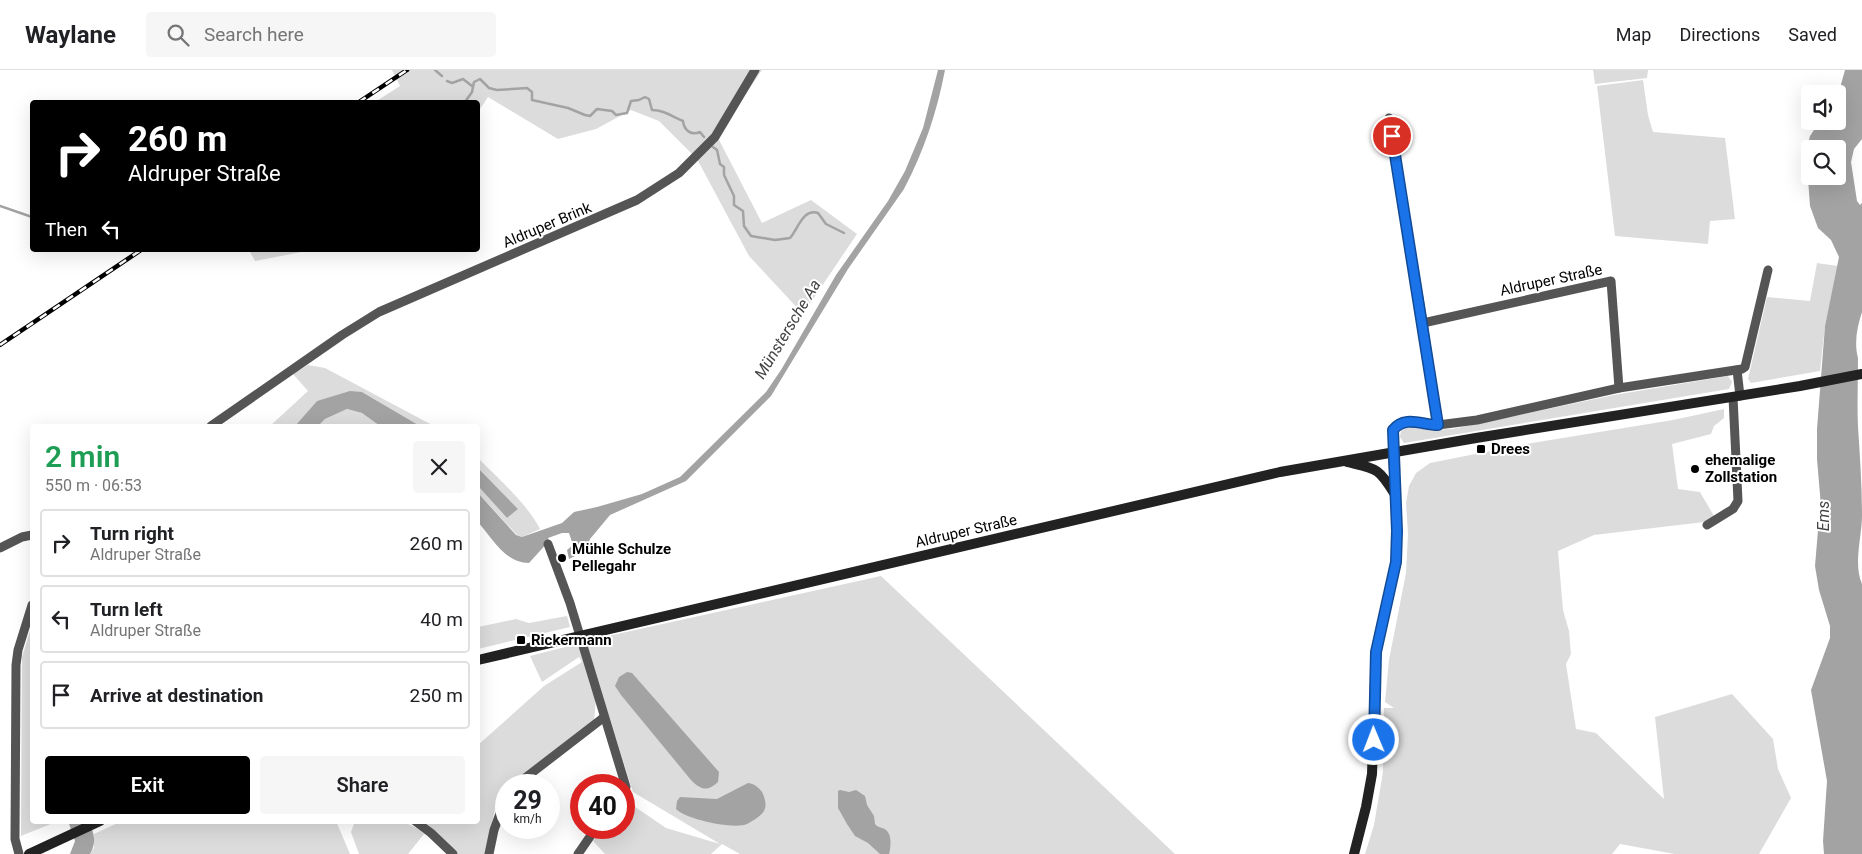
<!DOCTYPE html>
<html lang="en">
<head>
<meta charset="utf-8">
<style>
	:root { --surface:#fff; --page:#f6f6f6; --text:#202124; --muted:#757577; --line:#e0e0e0; --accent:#000 }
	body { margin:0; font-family:Roboto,sans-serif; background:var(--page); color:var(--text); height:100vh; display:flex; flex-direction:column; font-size:19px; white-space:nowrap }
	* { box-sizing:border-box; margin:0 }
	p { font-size:16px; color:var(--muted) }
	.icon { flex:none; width:28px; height:28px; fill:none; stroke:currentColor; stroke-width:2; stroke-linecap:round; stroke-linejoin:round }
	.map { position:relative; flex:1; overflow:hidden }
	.sheet { position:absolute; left:30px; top:354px; width:450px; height:400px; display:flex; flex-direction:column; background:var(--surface); border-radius:5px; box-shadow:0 5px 20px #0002 }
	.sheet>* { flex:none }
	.guide { position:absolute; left:30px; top:30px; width:450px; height:152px; border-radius:5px; box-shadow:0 5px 20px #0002; background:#000; color:#fff; overflow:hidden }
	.fabs { position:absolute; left:1801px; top:15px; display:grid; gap:10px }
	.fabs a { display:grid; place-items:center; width:45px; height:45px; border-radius:5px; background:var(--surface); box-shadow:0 5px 20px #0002; font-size:25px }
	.speed { position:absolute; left:495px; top:704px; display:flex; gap:10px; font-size:25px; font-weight:700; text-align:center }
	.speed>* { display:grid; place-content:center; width:65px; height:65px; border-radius:50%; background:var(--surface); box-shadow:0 5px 20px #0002; line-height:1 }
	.speed small { font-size:12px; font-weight:400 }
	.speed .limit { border:8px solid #d22; background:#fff; color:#111 }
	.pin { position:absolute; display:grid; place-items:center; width:42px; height:42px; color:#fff; margin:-21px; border:2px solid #fff; border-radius:50%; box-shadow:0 1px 5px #0007 }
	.me { position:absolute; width:55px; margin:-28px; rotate:359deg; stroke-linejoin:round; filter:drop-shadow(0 0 4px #0008) }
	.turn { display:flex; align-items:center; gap:18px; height:105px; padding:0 15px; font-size:22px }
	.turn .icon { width:65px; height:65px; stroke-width:2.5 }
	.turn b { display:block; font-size:35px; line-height:42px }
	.then { display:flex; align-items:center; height:48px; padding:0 15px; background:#0003; gap:10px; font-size:19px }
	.round { display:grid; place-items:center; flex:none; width:52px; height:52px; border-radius:5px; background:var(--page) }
	.headline { display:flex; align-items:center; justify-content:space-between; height:85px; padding:0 15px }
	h1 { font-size:30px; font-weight:600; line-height:38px; color:#1e9e55 }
	.button { display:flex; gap:10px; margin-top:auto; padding:10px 15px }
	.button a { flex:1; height:58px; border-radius:5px; background:var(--accent); color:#fff; font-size:20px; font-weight:600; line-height:58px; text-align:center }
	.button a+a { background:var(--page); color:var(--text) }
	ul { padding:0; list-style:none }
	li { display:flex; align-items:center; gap:15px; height:68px; margin:0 10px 8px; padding:0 5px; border:2px solid var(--line); border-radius:5px }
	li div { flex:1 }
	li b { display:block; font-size:19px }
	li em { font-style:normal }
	header { display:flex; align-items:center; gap:30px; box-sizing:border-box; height:70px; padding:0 25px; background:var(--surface); border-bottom:1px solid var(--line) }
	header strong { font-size:24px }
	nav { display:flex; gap:28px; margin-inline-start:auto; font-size:18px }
	.search { width:350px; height:45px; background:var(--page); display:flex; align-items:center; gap:12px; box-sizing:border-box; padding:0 18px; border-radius:5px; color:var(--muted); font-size:19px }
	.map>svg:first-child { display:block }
</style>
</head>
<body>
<header>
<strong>Waylane</strong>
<div class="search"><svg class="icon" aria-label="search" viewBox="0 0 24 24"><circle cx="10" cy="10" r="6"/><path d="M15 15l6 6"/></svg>Search here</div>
<nav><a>Map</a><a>Directions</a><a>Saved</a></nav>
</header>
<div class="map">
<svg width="1862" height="784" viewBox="0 0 1862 784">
	<rect width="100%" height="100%" fill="#fff"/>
	<g fill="#dcdcdc">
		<path d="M392,0H762L714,71L718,68L762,153L811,130L857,164L803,244L749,186L697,89L659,51L631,40L596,59L558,69L488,27L478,42V32H375L400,16Z"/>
		<path d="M1593,0H1648L1647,8L1595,14Z"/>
		<path d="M1643,10L1648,45L1653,62L1725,68L1735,149L1710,151L1708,174L1615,166L1597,16Z"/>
		<path d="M249,180H312L255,191Z"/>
		<path d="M1817,193L1838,196L1825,256L1820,301L1751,313L1748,309L1767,227L1810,231Z"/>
		<path d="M308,295L325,298L434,356H420L362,322L317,331L295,356H270L308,321L293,304Z"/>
		<path d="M1728,306L1732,312L1729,319L1404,373L1400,367L1401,360L1410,357L1430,360L1453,359L1614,325Z"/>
		<path d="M347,339L362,343L380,356H318L325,349Z"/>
		<path d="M1724,339V348L1714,356L1711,364L1672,374L1678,419L1700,422L1714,446L1704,452L1594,465L1558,481L1563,540L1569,561L1571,584L1566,594L1576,659L1596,663L1664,729L1655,647L1732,624L1773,669L1778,699L1791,728L1759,784H1675L1620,774L1612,784H1365L1374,755L1383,702L1384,638H1394L1385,632L1389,590L1406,503L1408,464L1406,433L1409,416L1416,403L1430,393L1526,374L1673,350Z"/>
		<path d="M478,388C497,407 528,435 540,459L522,467L517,465L478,423V416L507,448L518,439L478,398Z"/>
		<path d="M881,506L1175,784H740L722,774L711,784H605L593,771L603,758H624V733L628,732L666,758L720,774L633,722L585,571Z"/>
		<path d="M567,546L570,557L478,579V557L516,549L529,553Z"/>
		<path d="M32,555V751H58L21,766L22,587Z"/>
		<path d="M573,575L581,579L596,628L594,652L509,715H506V718L498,725L485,784H458L424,751H478V675L544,616L582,592L579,587L542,612L530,586Z"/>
		<path d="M122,751H336L350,784H90L94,778V764Z"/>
		<path d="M355,751C379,751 405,746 424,764L408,784H359L351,762Z"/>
	</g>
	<g fill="#a3a3a3" fill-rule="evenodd">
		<path d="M938,0H945C937,42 924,81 904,119L848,199L771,326L686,411L610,445L590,469L588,474L575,486L569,489L567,480L573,475L569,463H562L548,468L549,471L529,493C505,493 492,468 478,452V423L516,465L522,467L562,453L574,442L597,437L642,424L680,407L766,322L781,300L836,205L888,131L905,101L923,58Z"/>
		<path d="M1845,0H1862V69L1854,79L1851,92L1857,131L1860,135L1862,133V242C1857,257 1854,273 1858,288C1858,311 1857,334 1858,357C1860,387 1862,416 1862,445C1862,467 1853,493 1862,514V784H1824L1823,771L1827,711L1811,620L1830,568V556L1819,520L1815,496L1818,460L1822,448L1817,389V359L1825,256L1839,187L1831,170L1818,158L1810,136L1806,82L1810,66L1820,51H1838V25ZM1810,79H1838V106H1810Z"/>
		<path d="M350,321L362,322L420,356H380L362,343L347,339L325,349L318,356H295L317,331Z"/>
		<path d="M478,398L518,439L507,448L478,416Z"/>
		<path d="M627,602L632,603L719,702L718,712C707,722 701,720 691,710L621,625L615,616L619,607Z"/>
		<path d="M748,713C755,714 760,718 763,724C769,739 764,743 754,750C751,751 750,753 747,754C734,760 685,749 676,739L677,731L680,727L717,729Z"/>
		<path d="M840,720L849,722L856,720L865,726L867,735L874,746L875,754C878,758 882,757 886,760C892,764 891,778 889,784H880L868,773L855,766L847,754L838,738V721Z"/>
		<path d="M68,751H89C94,764 97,772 90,784H70L75,771Z"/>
	</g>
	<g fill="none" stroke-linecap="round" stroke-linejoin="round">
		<g stroke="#a3a3a3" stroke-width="2.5">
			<path d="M435,0L442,6"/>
			<path d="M447,11L452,13L463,9L472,16"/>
			<path d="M465,32L472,22L474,12L480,9L489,18L497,20L527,18L532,22V30L568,38L585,45L590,46L597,39L612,41L616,45L627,43L631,31L639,30L645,27L649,29L652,40C664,40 671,46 683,51C684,60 691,66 700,62L704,67"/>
			<path d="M713,77L717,80L720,94L724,97V105L734,126V135L743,141L744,156L751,166L775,170L790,168C798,159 803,138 818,143L826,154L844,163"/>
			<path d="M0,136L32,147"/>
		</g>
		<g stroke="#555" stroke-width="9">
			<path d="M1389,48L1423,253"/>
			<path d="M1737,300L1740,326"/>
			<path d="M1438,355L1423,253L1611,211L1619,318"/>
			<path d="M211,356L342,265L379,242L637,130L679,103L715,67L755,0"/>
			<path d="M1393,382V360L1398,354L1410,351L1438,355L1477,350L1619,318L1742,299L1745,297L1768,200"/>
			<path d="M1707,455L1733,439L1738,431L1733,327"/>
			<path d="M548,474L570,533L626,717L624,720"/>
			<path d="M0,478L22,467L32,465"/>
			<path d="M516,715L603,648"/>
			<path d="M415,751L431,763L453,784"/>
			<path d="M19,784L15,769L16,595L18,580L32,535"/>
			<path d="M489,784L494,760L506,727"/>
			<path d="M578,784L596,758"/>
		</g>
		<g stroke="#222" stroke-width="10">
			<path d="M1347,392C1376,399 1378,397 1394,423"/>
			<path d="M478,590L1280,402L1476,368L1800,316L1862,304"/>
			<path d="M29,784L100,751"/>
			<path d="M1354,784L1366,737L1372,704L1376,582L1396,492L1397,461L1393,382"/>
		</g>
		<defs>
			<g id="rail">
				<path d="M359,32L407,0"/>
				<path d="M0,275L141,180"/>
			</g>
		</defs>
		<use href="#rail" stroke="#000" stroke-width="4.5"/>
		<use href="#rail" stroke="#fff" stroke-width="2.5" stroke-dasharray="8" stroke-linecap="butt"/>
	</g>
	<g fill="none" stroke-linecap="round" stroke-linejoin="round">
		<defs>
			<path id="route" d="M1374,670L1376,582L1396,492L1397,461L1393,360C1405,345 1422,355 1438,355L1392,66"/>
		</defs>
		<use href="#route" stroke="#114b97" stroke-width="12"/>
		<use href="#route" stroke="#1a73e8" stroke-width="9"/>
	</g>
	<g fill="#000" stroke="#fff" stroke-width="2">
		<rect x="1476" y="374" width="10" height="10" rx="2.5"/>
		<circle cx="1695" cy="399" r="5"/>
		<circle cx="562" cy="488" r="5"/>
		<rect x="516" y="565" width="10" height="10" rx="2.5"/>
	</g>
	<g text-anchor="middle" stroke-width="4" stroke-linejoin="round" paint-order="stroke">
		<g font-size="15" fill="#000" stroke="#fff">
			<text transform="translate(547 155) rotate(-23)" y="5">Aldruper Brink</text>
			<text transform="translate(1551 210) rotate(-12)" y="5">Aldruper Straße</text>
			<text transform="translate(966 461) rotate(-13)" y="5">Aldruper Straße</text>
		</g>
		<g font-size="15" font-weight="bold" fill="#000" stroke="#fff" text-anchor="start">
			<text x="1491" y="384">Drees</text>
			<text x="1705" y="395">ehemalige<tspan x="1705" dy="17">Zollstation</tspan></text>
			<text x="572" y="484">Mühle Schulze<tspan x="572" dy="17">Pellegahr</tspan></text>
			<text x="531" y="575">Rickermann</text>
		</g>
		<g font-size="16" font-style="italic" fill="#444" stroke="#fff">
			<text transform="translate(787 259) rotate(-59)" y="6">Münstersche Aa</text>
			<text transform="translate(1823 446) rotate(-90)" y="6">Ems</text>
		</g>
	</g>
</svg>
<div class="fabs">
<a><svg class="icon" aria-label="sound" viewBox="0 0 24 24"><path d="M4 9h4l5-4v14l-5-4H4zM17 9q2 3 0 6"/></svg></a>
<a><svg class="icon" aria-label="search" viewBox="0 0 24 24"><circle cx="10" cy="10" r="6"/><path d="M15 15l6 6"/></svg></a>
</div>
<div class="speed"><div>29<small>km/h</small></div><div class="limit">40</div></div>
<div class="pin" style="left:1392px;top:66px;background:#d93025"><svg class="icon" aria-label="arrive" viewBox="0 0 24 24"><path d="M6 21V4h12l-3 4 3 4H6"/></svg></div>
<svg class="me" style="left:1374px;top:670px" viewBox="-20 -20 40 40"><circle r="17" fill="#1a73e8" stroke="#fff" stroke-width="3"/><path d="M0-11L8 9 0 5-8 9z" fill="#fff"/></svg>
<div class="guide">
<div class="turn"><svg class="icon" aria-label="right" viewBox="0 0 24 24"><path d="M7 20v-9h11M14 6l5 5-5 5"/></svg><div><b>260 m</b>Aldruper Straße</div></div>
<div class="then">Then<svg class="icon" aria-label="left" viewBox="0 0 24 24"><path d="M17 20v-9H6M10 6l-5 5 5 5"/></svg></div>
</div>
<section class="sheet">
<div class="headline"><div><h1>2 min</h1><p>550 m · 06:53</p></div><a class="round"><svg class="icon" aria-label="close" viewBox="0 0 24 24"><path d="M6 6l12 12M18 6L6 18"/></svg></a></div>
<ul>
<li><svg class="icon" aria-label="right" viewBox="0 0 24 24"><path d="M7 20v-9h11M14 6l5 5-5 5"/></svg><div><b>Turn right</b><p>Aldruper Straße</p></div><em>260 m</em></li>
<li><svg class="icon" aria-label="left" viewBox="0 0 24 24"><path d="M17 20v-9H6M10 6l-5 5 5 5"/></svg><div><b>Turn left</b><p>Aldruper Straße</p></div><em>40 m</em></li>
<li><svg class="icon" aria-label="arrive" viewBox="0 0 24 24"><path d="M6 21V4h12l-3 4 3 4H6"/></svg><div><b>Arrive at destination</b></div><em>250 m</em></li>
</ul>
<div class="button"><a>Exit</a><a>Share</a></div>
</section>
</div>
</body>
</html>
